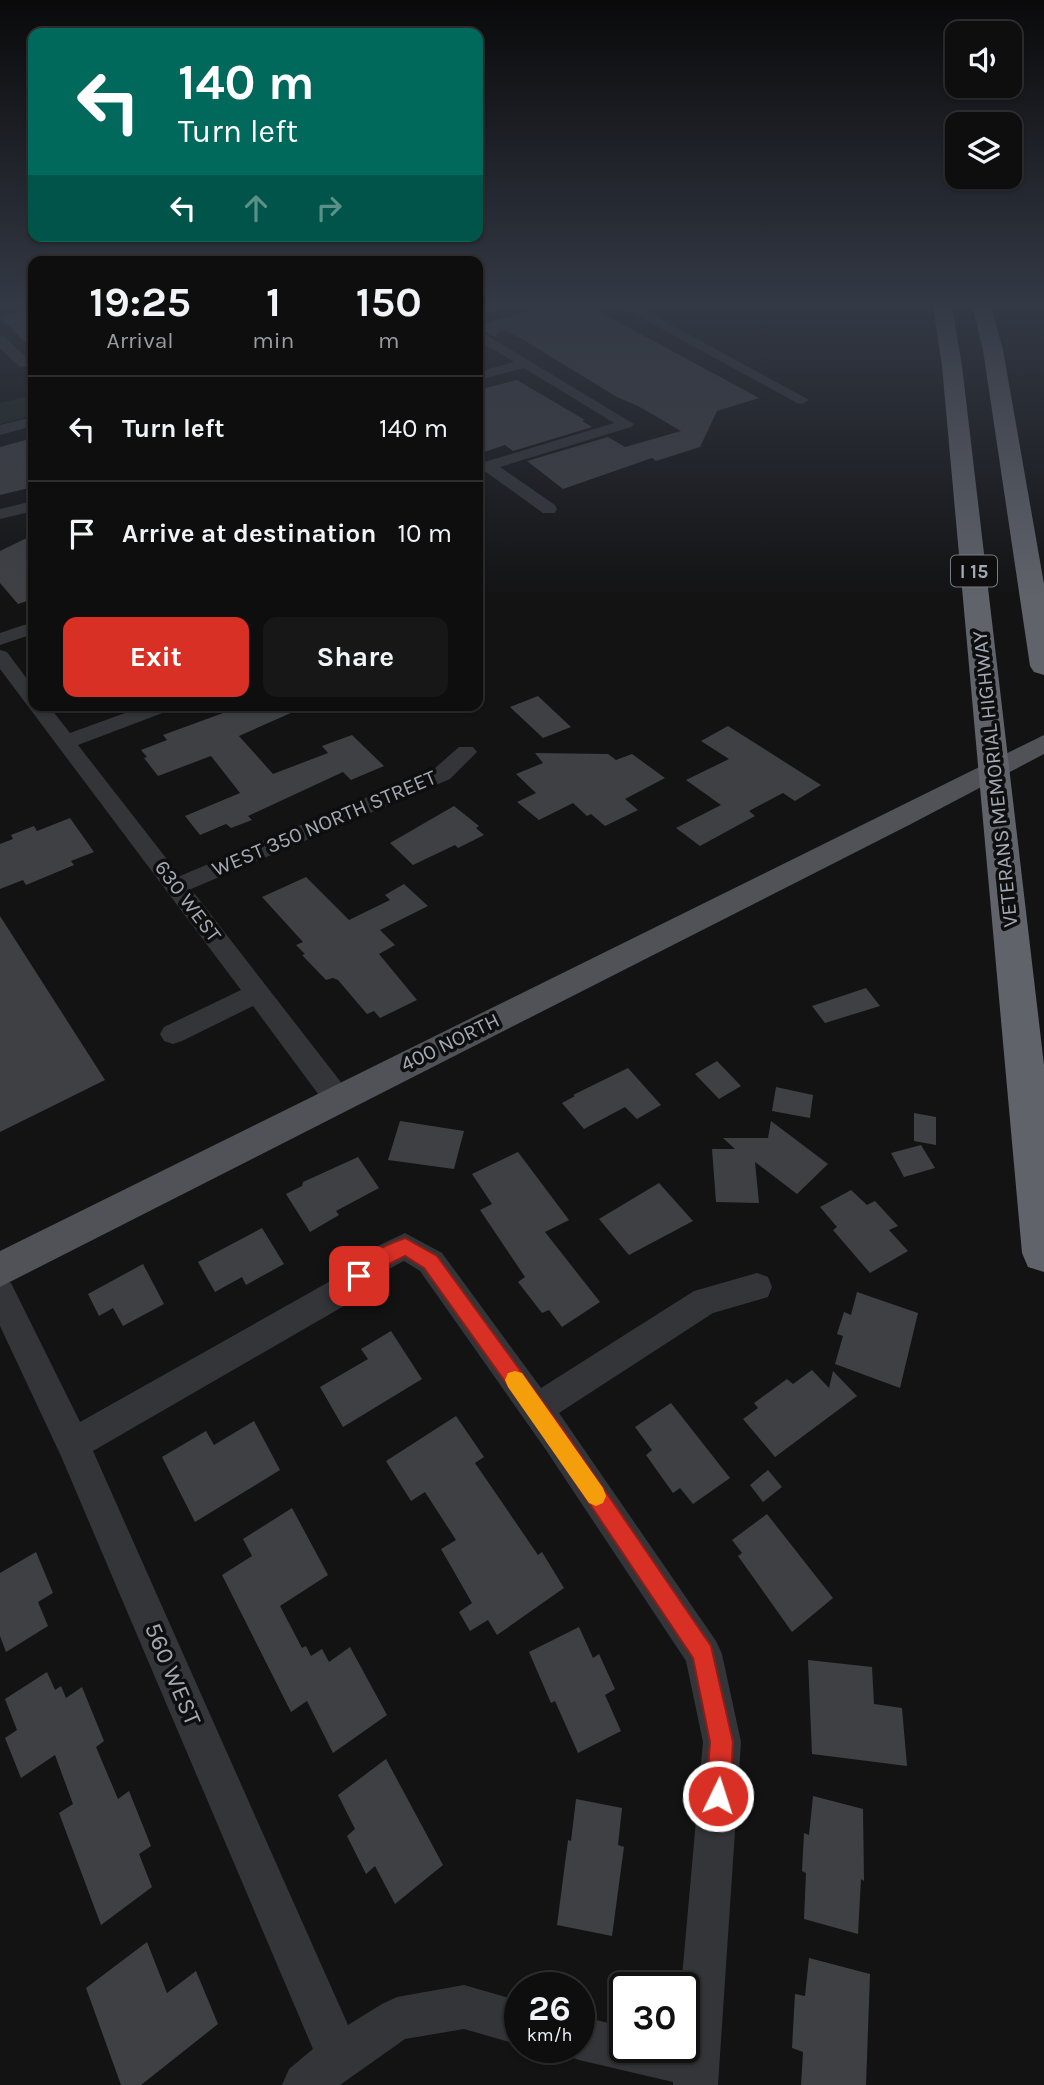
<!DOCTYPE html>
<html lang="en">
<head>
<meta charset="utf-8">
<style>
	:root { --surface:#0e0e0f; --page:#171718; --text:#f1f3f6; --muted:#9b9c9e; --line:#2e2e2f; --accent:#d93025 }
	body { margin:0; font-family:Karla,sans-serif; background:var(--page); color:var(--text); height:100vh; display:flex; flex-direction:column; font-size:26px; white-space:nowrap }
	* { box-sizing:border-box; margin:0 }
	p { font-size:23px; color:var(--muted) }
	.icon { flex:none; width:38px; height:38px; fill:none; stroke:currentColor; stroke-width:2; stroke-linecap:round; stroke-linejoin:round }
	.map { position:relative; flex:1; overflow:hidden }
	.side { position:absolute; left:28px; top:256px; width:455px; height:455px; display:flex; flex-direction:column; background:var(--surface); border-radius:14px; box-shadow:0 2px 5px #0004,0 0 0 2px var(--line) }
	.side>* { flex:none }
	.banner { position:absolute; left:28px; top:28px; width:455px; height:214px; border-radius:14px; box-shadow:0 2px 5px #0004,0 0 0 2px var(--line); background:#00695c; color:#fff; overflow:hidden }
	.fabs { position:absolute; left:945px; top:21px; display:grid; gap:14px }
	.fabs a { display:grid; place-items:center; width:77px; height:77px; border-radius:14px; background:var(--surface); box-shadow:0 2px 5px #0004,0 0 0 2px var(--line); font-size:35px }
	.speed { position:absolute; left:504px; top:1972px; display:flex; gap:14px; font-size:35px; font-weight:700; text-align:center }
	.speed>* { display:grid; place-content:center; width:91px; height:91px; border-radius:50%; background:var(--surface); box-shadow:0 2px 5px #0004,0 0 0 2px var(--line); line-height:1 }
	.speed small { font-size:18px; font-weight:400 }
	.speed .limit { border:4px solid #111; border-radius:10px; background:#fff; color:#111 }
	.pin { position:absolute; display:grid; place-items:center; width:60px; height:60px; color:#fff; margin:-30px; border-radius:14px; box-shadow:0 4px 10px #0006 }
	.me { position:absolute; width:77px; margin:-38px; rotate:4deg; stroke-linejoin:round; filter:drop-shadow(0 0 5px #0008) }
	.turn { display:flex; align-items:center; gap:24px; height:147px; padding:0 35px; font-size:32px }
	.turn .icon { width:91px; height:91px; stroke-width:2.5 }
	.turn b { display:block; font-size:49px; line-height:60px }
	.lanes { display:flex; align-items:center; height:66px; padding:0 35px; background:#0003; justify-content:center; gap:35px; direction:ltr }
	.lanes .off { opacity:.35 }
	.eta { display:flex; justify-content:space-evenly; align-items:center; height:119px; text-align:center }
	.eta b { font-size:42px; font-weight:700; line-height:49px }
	.action { display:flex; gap:14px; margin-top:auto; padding:14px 35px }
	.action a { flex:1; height:80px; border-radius:14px; background:var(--accent); color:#fff; font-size:28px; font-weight:700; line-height:80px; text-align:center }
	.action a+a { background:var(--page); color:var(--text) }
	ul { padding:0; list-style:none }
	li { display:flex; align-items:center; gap:21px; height:105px; padding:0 35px; border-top:2px solid var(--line) }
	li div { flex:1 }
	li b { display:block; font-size:26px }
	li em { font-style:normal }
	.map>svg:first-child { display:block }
</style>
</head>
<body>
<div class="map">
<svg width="1044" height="2085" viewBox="0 0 1044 2085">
	<rect width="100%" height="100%" fill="#131314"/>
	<path fill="#1f2720" d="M33,395V415L0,424V403Z"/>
	<g fill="#3f4044">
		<path d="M550,306H589L759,398L717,411L700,447L656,461L652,458L563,489L527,461L608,437L625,447L681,431L638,406L617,397L522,339L501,329L495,337L478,327L494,322L492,321Z"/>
		<path d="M33,308V350L0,317Z"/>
		<path d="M517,380L585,420L582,421L592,427L513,451L505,445L478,454V390Z"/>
		<path d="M33,438V487L0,495V447Z"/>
		<path d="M33,535V599L18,604L0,583V551Z"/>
		<path d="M538,696L571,727L543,738L510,707Z"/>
		<path d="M245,705H309L239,736L273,774L328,753L322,746L352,735L384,766L351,780L343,772L248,816L252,820L231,828L226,824L200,835L185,816L240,793L211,756L158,776L144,758L147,757L141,750L167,740L163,735Z"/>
		<path d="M728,726L821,785L795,801L783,793L749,811L755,816L700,846L676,828L721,805L686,780L729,759L701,741Z"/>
		<path d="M535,753L608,754L616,760L632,754L665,778L625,799L638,810L605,826L591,814L587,816L573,803L539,820L517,802L536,793L516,774L543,763Z"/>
		<path d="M454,806L479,826L476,828L484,835L458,848L455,845L413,865L390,843Z"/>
		<path d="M70,818L94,852L71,861L74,865L26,885L23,880L0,889V844L13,839L11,835L34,826L37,831Z"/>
		<path d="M306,877L349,920L390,900L385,895L404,884L428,906L380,930L395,945L379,954L417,1000L380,1018L374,1011L367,1014L338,980L333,978L326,980L302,955L305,954L296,945L303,942L262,897Z"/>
		<path d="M0,916L105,1080L0,1132Z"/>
		<path d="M866,988L880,1006L825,1023L812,1006Z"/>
		<path d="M717,1061L741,1086L719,1099L695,1074Z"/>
		<path d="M628,1068L661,1105L637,1119L625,1107L584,1129L562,1103L575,1096L573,1095Z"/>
		<path d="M776,1087L813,1095L810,1118L772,1111Z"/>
		<path d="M914,1113L936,1117V1145L914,1141Z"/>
		<path d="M400,1121L464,1131L454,1169L388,1160Z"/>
		<path d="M771,1121L828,1164L797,1194L755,1162L759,1203L716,1202L712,1149H735L723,1138H768Z"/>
		<path d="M921,1145L935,1168L904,1177L891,1153Z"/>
		<path d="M518,1152L569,1220L545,1232L600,1302L562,1327L549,1310L542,1313L518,1282L525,1277L480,1210L492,1204L472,1174Z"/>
		<path d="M358,1157L379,1188L336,1211L339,1215L310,1232L286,1194L302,1186L303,1182Z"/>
		<path d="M659,1183L693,1221L629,1255L599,1219Z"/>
		<path d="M851,1190L867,1205L875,1201L898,1226L889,1230L908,1251L870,1273L833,1230L837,1227L820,1207Z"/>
		<path d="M262,1228L284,1264L246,1285L242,1277L215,1292L198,1262Z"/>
		<path d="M143,1264L164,1304L123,1326L113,1308L99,1316L88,1294Z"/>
		<path d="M857,1292L918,1313L900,1388L835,1364L843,1336L837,1334L844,1312L851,1315Z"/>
		<path d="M391,1331L422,1379L343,1427L320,1387L368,1359L361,1349Z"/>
		<path d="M812,1370L829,1388L833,1371L857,1396L775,1457L743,1419L758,1408L754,1403L787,1379L793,1384Z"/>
		<path d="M671,1403L730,1478L693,1504L680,1488L673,1493L646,1455L652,1450L635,1427Z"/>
		<path d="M456,1416L484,1457L475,1463L538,1555L542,1552L564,1588L497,1635L488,1620L470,1631L459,1612L472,1603L441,1549L456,1540L425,1492L411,1501L386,1461Z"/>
		<path d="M254,1421L280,1470L195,1522L162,1457L206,1431L214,1445Z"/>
		<path d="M768,1470L782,1487L763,1502L750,1485Z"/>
		<path d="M292,1508L328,1575L280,1606L302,1648L306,1646L311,1656L322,1649L329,1662L350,1647L387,1715L333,1753L307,1701L291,1712L222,1575L252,1556L243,1539Z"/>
		<path d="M767,1514L833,1598L792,1632L738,1556L742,1553L732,1540Z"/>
		<path d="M36,1552L53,1593L38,1602L48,1626L6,1652L0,1636V1573Z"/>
		<path d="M579,1627L593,1658L599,1654L615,1689L605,1695L621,1731L578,1753L555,1701L551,1703L529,1652Z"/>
		<path d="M808,1660L872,1667L874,1704L902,1708L907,1766L812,1754Z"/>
		<path d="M47,1672L55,1690L61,1686L66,1698L82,1687L104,1741L96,1747L118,1799L129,1791L151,1846L139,1854L152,1887L101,1925L59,1813L73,1804L55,1755L21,1778L5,1738L17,1730L5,1699Z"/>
		<path d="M386,1759L443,1865L395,1904L375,1866L366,1874L347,1836L355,1829L338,1795Z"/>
		<path d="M813,1796L863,1809L864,1881L861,1879L858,1934L804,1919L806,1873L802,1871L804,1833L809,1835Z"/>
		<path d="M576,1799L622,1808L618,1845L624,1847L612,1936L557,1925L568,1840L571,1841Z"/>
		<path d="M147,1942L167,1993L196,1971L218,2024L141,2085H121L86,1988Z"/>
		<path d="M809,1958L870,1974L866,2085H801L803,2052L792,2048L795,1994L805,1996Z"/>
	</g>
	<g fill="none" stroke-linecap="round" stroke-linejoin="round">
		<g fill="#343539" fill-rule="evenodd">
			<path d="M501,306L500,309L478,315V307Z"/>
			<path d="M620,306H637L809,400L802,404L797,403Z"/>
			<path d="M478,330L634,424L631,427L500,467L555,505L557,509L555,513H543L486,472L478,474V464L614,423L524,368L478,380V372L514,362L478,340Z"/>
			<path d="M0,336L5,337L28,359L33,358V366L20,367L0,348Z"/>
			<path d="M33,417V426L0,435V425Z"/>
			<path d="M33,501V511L0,519V509Z"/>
			<path d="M33,622V634L0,645V633Z"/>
			<path d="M0,650L7,652L33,687V705H48L70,733L147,705H176L173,709L78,745L180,876L434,769L459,747H473L477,752L450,779L191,889L347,1090L351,1098L347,1106L337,1109L327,1106L253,1006L182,1041L173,1044L164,1041L160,1034L164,1027L241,990L0,669Z"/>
			<path d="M405,1233L442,1253L541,1388L694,1291L757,1273L768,1277L772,1287L768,1297L713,1313L559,1413L716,1641L722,1654L741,1742L718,2085H673V2082L579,2060L563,2054L561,2048H579V2016L625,2027V2048H684V1988H681L703,1742L686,1661L546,1450L420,1271L404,1261L383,1272L356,1299L93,1451L348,2025L382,2004L397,1997L464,1985L520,2001V2045L464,2029L405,2039L340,2085H282L289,2069L313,2049L61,1456L0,1326V1279L11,1283L80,1422L334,1279L361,1254Z"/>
		</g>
		<path fill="#505258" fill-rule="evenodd" d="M1044,735V754L911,824L0,1287V1251Z"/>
		<g fill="#60636a" fill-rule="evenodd">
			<path d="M933,306H952L962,366L1044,1065V1272L1028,1267L1022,1253L942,366Z"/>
			<path d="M972,306H991L1003,350L1044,584V675L1034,672L1030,666L983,350Z"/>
		</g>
	</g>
	<linearGradient id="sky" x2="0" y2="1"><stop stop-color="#0a0a0b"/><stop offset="0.51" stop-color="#333945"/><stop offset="1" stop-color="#333945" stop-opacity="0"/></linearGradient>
	<rect width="1044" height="598" fill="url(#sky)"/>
	<path fill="#d93025" stroke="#8d1f18" stroke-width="2" d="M405,1238L437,1256L565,1432L711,1646L733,1742L730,1796L726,1805L718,1808L709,1805L706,1796L710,1742L693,1658L551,1446L424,1268L405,1256L379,1269L359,1284L352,1282L350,1276C359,1256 386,1245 405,1238Z"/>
	<path fill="#f59e0b" d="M515,1371L522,1373L603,1488L606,1496L603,1503L596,1506L589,1503L508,1387L505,1380L508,1373Z"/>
	<g text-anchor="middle" stroke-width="7" stroke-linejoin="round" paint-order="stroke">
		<rect fill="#0e0e0f" stroke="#777b83" stroke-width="2" x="951" y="555.5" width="46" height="31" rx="5"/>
		<g font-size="19" font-weight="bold" fill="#a4aab5">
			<text x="974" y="578">I 15</text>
		</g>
		<g font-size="21" fill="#a4aab5" stroke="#0e0e0f">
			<text transform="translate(995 779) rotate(-96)" y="7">VETERANS MEMORIAL HIGHWAY</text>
			<text transform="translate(324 823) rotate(-23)" y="7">WEST 350 NORTH STREET</text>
			<text transform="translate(188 901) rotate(53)" y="7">630 WEST</text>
			<text transform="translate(450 1042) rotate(-26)" y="7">400 NORTH</text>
		</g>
		<g font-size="24" fill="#a4aab5" stroke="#0e0e0f">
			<text transform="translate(173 1674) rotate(67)" y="8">560 WEST</text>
		</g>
	</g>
</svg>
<div class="fabs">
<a><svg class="icon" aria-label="sound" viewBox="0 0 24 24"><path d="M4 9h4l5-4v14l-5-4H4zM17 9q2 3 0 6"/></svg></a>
<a><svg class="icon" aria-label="layers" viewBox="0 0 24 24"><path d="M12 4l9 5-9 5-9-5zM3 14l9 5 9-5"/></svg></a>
</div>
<div class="speed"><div>26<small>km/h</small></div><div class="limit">30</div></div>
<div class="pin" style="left:359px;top:1276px;background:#d93025"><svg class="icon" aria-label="arrive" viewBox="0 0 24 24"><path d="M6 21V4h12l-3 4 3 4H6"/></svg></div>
<svg class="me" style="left:718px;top:1796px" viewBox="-20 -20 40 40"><circle r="17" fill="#d93025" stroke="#fff" stroke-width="3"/><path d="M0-11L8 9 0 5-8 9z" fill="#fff"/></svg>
<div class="banner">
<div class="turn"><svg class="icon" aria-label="left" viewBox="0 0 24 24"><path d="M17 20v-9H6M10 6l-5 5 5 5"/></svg><div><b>140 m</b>Turn left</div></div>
<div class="lanes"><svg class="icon" aria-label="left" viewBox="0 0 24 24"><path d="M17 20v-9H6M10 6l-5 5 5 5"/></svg><svg class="icon off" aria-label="ahead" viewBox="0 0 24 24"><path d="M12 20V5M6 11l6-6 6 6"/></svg><svg class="icon off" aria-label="right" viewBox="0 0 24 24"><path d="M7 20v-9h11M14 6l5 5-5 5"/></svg></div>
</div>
<section class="side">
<div class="eta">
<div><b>19:25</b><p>Arrival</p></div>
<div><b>1</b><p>min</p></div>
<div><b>150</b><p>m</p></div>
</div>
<ul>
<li><svg class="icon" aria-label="left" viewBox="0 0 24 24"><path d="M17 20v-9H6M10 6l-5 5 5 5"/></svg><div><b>Turn left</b></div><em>140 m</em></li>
<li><svg class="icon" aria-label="arrive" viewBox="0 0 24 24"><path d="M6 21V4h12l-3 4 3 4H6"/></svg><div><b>Arrive at destination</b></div><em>10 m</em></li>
</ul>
<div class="action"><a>Exit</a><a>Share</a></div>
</section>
</div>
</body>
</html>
